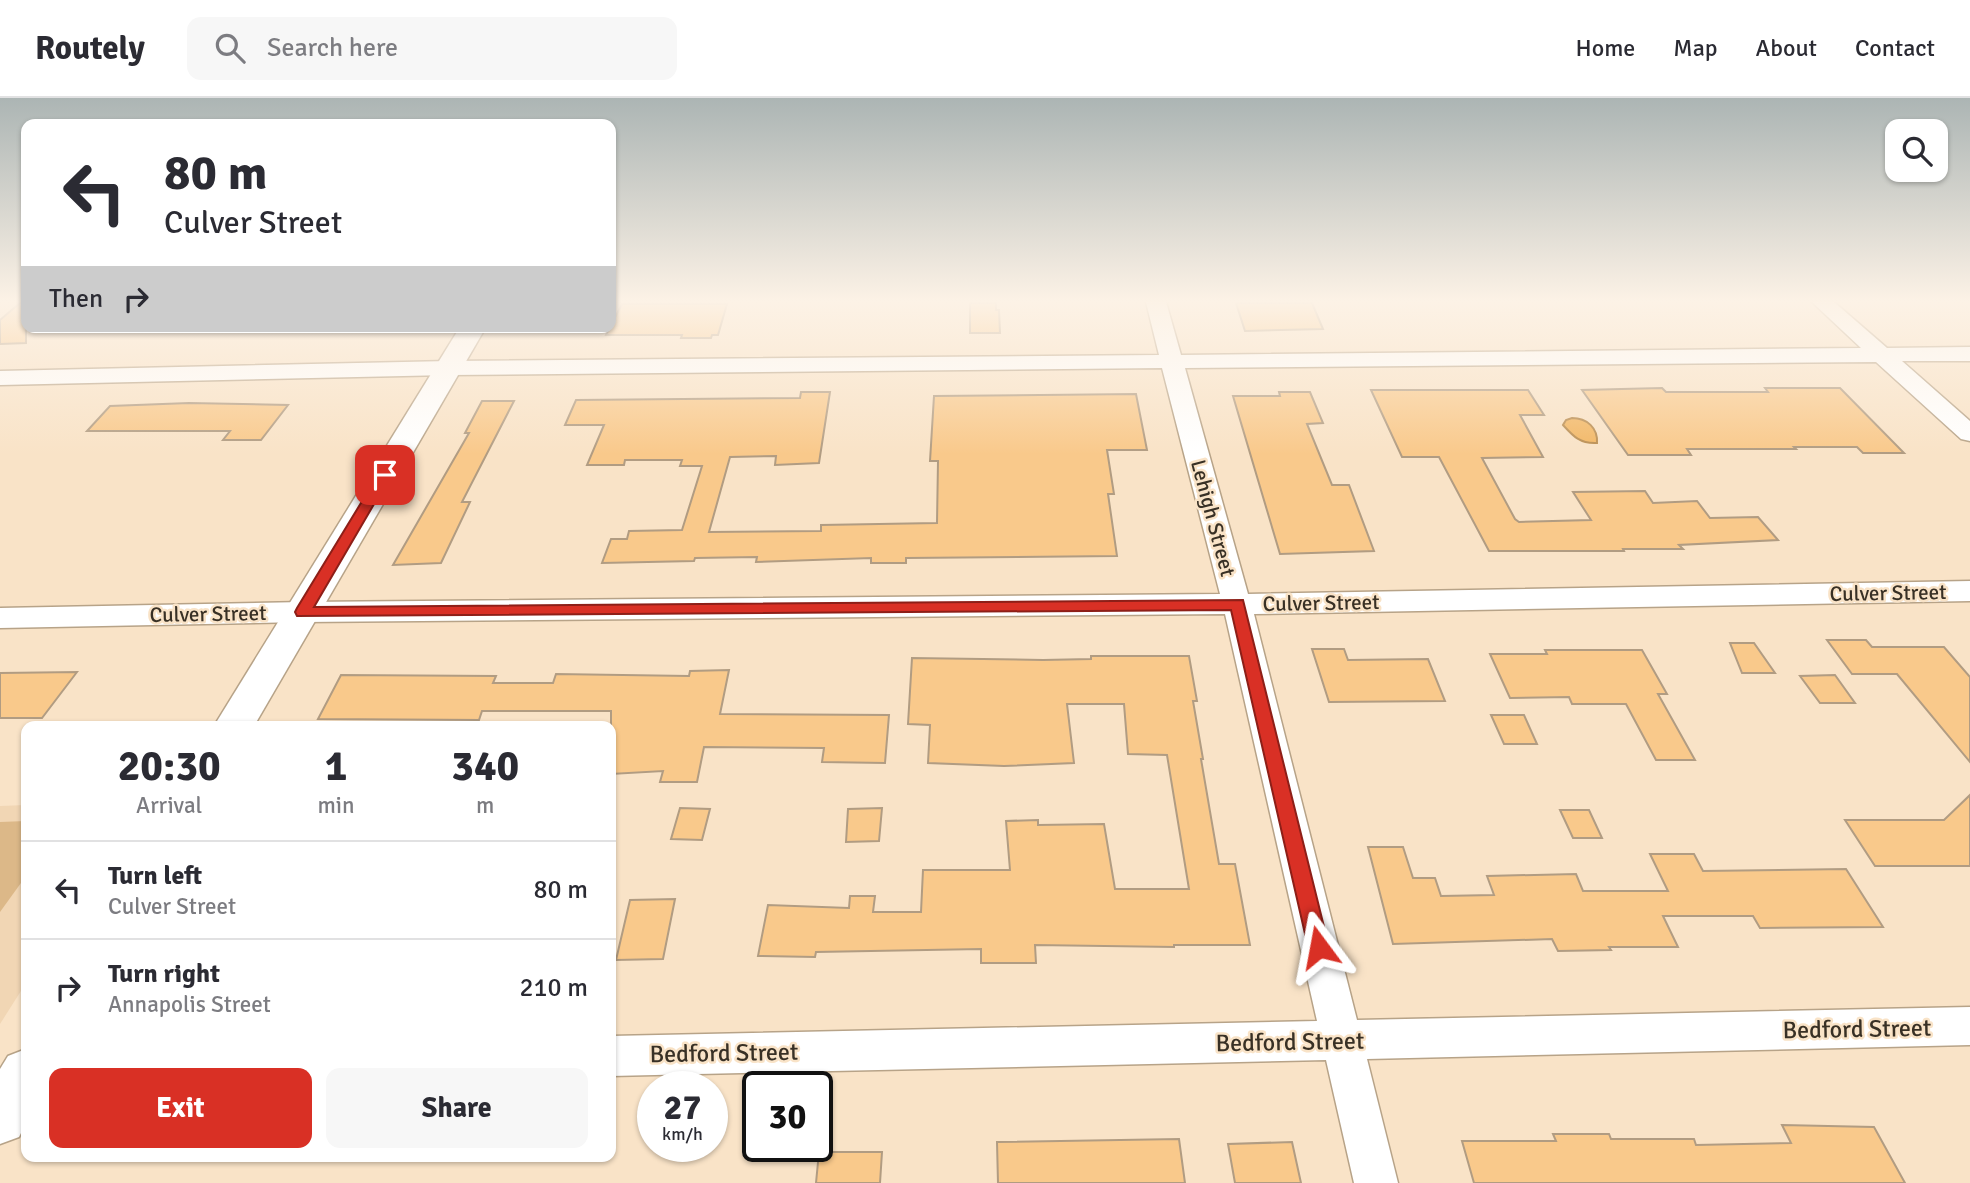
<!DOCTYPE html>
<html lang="en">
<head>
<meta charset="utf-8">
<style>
	:root { --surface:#fff; --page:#f7f7f7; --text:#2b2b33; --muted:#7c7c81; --line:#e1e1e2; --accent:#d93025 }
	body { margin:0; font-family:Signika,sans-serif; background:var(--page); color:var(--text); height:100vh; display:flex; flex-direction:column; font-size:26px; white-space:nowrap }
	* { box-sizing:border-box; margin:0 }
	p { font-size:23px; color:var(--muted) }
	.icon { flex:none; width:38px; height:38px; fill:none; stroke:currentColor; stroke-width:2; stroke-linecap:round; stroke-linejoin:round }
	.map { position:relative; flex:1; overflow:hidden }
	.side { position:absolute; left:21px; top:623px; width:595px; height:441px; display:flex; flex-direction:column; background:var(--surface); border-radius:14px; box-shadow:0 2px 5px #0004 }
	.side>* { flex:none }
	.top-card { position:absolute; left:21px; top:21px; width:595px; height:214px; border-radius:14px; box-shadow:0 2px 5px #0004; background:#fff; color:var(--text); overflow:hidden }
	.fabs { position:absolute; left:1885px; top:21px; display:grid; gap:14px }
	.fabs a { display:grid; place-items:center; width:63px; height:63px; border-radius:14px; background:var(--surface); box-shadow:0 2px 5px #0004; font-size:35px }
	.speed { position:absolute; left:637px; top:973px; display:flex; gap:14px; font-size:35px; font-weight:700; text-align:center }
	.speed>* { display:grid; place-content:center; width:91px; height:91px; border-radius:50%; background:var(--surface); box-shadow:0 2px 5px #0004; line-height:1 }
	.speed small { font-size:18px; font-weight:400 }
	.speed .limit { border:4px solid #111; border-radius:10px; background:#fff; color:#111 }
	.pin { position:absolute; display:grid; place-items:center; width:60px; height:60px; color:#fff; margin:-30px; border-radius:14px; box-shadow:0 4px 10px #0006 }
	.me { position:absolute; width:77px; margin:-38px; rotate:347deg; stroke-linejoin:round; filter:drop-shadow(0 0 5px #0008) }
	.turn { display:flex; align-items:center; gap:24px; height:147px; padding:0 28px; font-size:32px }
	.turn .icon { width:91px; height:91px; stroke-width:2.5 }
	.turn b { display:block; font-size:49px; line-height:60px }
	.then { display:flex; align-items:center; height:66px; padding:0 28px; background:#0003; gap:14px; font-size:26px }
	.eta { display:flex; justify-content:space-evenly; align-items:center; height:119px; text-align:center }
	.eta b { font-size:42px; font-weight:700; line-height:49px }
	.cta { display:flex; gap:14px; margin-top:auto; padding:14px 28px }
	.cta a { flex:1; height:80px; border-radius:14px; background:var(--accent); color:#fff; font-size:28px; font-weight:700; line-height:80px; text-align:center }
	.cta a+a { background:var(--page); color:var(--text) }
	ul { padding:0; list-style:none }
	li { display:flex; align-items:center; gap:21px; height:98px; padding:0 28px; border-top:2px solid var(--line) }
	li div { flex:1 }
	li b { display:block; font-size:26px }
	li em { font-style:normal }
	header { display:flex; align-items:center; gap:42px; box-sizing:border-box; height:98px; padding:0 35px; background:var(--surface); border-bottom:2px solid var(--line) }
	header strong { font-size:33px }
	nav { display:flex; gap:38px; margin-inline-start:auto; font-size:24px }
	.search { width:490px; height:63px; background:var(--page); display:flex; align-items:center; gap:18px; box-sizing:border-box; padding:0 24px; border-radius:14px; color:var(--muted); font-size:26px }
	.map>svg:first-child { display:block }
</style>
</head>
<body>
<header>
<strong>Routely</strong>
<div class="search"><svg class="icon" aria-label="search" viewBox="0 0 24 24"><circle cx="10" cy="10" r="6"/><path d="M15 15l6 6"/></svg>Search here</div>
<nav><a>Home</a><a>Map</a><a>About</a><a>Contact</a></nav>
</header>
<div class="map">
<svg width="1970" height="1085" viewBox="0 0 1970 1085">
	<rect width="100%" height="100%" fill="#f9e3c7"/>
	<path fill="#f1d6b4" d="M26,707V885L0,926V708Z"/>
	<path fill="#dcb888" d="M26,723V778L0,814V724Z"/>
	<path fill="#f2b765" stroke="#ba8e52" stroke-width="2" d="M1572,320C1587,320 1598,330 1597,345C1580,346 1573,338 1563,327L1566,322Z"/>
	<g fill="#f9c98b" stroke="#b19c82" stroke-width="2">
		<path d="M21,204H26V245L0,246V222Z"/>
		<path d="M970,205H996V212H999L1000,235H970Z"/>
		<path d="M1236,205H1312L1323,231L1245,233Z"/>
		<path d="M622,206H727L718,237H712L711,240H681L682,237H606Z"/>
		<path d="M1662,290L1666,294H1768L1765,290H1840L1904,355H1863L1857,349H1794L1796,351H1687L1691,357H1628L1582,292Z"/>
		<path d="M1371,292H1528L1544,317H1520L1543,359L1482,360L1515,421L1519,424L1591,422L1573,394L1645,393L1653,405L1697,403L1710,420L1758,419L1778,442L1679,447L1683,451H1623L1624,453H1489L1439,359H1402Z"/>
		<path d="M801,294H830L819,365L775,367L776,358L730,359L709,434L821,433V427L937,425L938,363H930L934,298L1136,296L1147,352H1107L1114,396H1108L1117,458L906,460V465H871V460L756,464L757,459L695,460L694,463L602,465L611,441H627L629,433L682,432L702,368H680L682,362H625L624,367H587L604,327H565L576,302L800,300Z"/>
		<path d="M1279,294H1310L1323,325L1307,326L1332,387H1349L1374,453L1280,456L1233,298H1280Z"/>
		<path d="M482,303H514L462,404H470L441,465L393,467L469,335H465Z"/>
		<path d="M189,305L288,307L261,342H223L230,333H87L110,308Z"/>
		<path d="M1827,542H1866L1872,549H1944L1970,579V664L1897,576H1852Z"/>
		<path d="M1730,545H1754L1775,575H1742Z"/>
		<path d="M1312,551H1344L1348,562L1428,561L1445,603L1329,604Z"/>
		<path d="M1545,552H1642L1667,596H1658L1695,662H1656L1626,606H1572L1569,599L1510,600L1490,556H1547Z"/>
		<path d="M1091,558H1189L1197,603H1193L1203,661H1201L1219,766H1235L1250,847H1174V849L1035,847L1036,865H981V851L816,854L815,859L758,858L768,807L849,810L850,798H875L873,814H921L923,772H1010L1006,723L1038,722V727L1104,726L1115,791H1189L1167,657L1128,656L1124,606H1067L1074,665L1004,668L928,665L930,627L908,626L912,560L1043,562L1091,561Z"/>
		<path d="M729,572L720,616L889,617L885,665L822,664L824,650L704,649L697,684H660L663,673L611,676V613H482L479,622L318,621L341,577L496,578L493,585H553L556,576L689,578L690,573Z"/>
		<path d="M77,574L42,620H0V575Z"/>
		<path d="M1835,577L1855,605H1820L1800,578Z"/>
		<path d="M1491,617H1524L1537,646H1504Z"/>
		<path d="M1970,697V768H1875L1845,722H1944Z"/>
		<path d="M680,710L710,711L702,742L671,741Z"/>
		<path d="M882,710L879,743L846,744L848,711Z"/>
		<path d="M1560,712H1589L1602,740H1573Z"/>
		<path d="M1368,749H1403L1413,780H1435L1441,798L1494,797L1487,778L1576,776L1583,793H1668L1650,756H1694L1703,773L1846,771L1883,829L1760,830L1753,818H1663L1678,849H1609L1611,852L1558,853L1552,841L1393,846Z"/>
		<path d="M675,801L663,861L616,862L630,802Z"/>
		<path d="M1782,1027L1874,1029L1905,1085H1474L1462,1043H1556L1553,1036H1609L1611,1041H1694L1696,1047L1791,1045Z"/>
		<path d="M1179,1041L1185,1085H998L997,1044Z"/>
		<path d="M1292,1044L1301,1085H1235L1228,1046Z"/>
		<path d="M819,1054H882L880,1085H816Z"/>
	</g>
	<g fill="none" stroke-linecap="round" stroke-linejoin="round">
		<defs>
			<path id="minor" d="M1146,204H1166L1181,257L1861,250L1812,204H1834L1887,250L1970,249V263H1902L1970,323V343L1961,341L1876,264L1185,270L1248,496L1970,483V503L1254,516L1357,922L1970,909V947L1367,961L1398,1085H1354L1326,962L611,978V938L1317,923L1225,516L303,524L0,530V510L303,504L1220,496L1162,270L449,277L0,287V273L449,263L1159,257Z"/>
			<g id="tertiary">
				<path d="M460,229H486L254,628H214Z"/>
				<path d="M26,951V1025L19,1039L0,1046V971L8,958Z"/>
			</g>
		</defs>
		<use href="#minor" stroke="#b7a388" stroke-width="3"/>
		<use href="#tertiary" stroke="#b7a388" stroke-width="3"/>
		<use href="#minor" fill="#fff" fill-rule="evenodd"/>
		<use href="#tertiary" fill="#fff" fill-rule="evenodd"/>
	</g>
	<linearGradient id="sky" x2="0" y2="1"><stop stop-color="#acb5b4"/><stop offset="0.57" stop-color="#fcf2e6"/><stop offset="1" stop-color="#fcf2e6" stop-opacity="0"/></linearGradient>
	<rect width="1970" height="356" fill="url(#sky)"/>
	<path fill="#d93025" stroke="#8d1f18" stroke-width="2" d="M385,373L391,377L314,509L1243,502L1329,849L1326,856L1319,859L1311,856L1308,849L1231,512L297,518L295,514L297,510L378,377Z"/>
	<g text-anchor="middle" stroke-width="5" stroke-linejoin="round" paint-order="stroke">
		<g font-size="21" fill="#383025" stroke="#f9e3c7">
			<text transform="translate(1213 420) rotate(75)" y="7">Lehigh Street</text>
			<text transform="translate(1888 495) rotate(-1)" y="7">Culver Street</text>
			<text transform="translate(1321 505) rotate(-1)" y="7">Culver Street</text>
			<text transform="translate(208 516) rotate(-1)" y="7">Culver Street</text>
		</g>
		<g font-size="24" fill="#383025" stroke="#f9e3c7">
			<text transform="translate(1857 931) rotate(-1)" y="8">Bedford Street</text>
			<text transform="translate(1290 944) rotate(-1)" y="8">Bedford Street</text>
			<text transform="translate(724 955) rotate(-1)" y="8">Bedford Street</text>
		</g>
	</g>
</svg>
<div class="fabs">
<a><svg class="icon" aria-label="search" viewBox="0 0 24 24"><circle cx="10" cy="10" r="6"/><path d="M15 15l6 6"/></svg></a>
</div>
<div class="speed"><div>27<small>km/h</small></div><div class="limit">30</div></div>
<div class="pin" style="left:385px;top:377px;background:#d93025"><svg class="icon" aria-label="arrive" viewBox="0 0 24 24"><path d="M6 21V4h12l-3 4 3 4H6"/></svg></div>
<svg class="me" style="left:1319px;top:849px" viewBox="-20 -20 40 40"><path d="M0-17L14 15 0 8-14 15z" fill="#d93025" stroke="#fff" stroke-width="4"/></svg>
<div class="top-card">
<div class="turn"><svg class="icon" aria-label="left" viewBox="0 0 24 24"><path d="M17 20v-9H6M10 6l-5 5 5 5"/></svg><div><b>80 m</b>Culver Street</div></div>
<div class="then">Then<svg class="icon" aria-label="right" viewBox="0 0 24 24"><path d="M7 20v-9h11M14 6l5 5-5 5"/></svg></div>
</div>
<section class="side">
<div class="eta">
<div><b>20:30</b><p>Arrival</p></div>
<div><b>1</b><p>min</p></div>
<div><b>340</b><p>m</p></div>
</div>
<ul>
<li><svg class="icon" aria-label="left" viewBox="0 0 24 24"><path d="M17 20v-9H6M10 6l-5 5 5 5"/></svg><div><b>Turn left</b><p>Culver Street</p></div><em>80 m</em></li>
<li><svg class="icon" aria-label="right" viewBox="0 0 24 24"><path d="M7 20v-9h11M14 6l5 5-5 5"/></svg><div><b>Turn right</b><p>Annapolis Street</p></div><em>210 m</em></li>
</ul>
<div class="cta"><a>Exit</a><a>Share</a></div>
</section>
</div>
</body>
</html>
